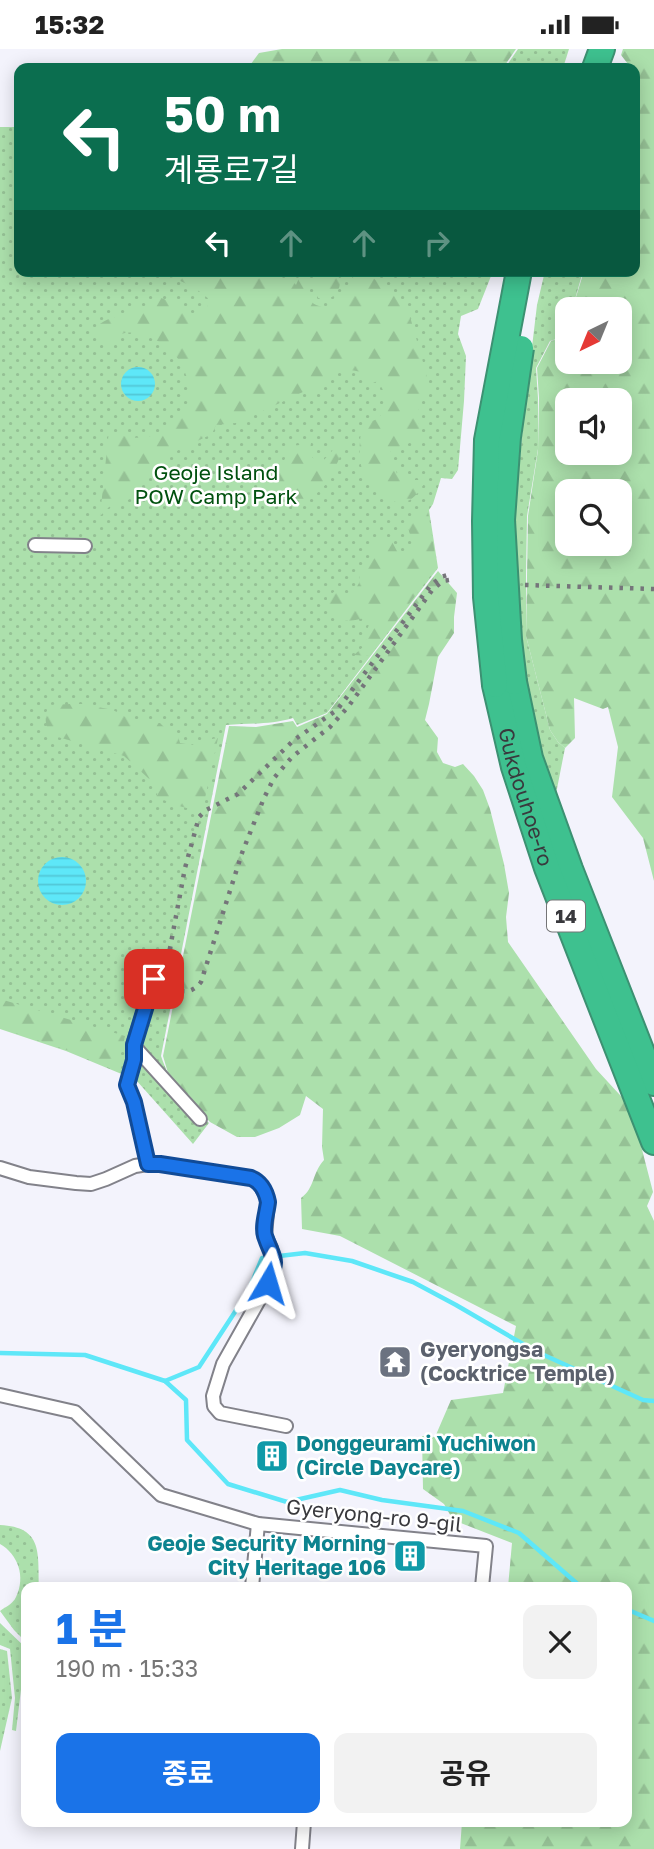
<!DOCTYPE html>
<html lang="ko">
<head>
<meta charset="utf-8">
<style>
	:root { --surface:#fff; --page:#f2f2f2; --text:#222; --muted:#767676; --accent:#1a73e8 }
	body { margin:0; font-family:"Golos Text","Noto Sans KR",sans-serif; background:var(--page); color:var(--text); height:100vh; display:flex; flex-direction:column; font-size:26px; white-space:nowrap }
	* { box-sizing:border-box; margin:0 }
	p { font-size:23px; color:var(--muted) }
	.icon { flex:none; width:38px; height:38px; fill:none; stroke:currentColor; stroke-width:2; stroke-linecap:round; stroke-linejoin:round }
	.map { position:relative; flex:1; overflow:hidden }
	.details { position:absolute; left:21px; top:1533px; width:611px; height:245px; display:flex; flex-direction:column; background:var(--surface); border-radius:14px; box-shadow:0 4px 18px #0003 }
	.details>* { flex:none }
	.banner { position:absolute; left:14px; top:14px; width:626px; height:214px; border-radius:14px; box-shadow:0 4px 18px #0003; background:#0b6e4f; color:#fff; overflow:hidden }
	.needle { width:46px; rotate:223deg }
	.controls { position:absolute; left:555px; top:248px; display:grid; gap:14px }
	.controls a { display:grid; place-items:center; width:77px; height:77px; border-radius:14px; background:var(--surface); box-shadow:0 4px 18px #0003; font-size:35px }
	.pin { position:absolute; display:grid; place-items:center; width:60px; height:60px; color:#fff; margin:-30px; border-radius:14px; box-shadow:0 4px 10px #0006 }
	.me { position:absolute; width:77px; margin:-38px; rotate:7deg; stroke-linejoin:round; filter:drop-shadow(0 0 5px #0008) }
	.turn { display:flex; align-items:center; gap:24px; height:147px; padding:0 35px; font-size:32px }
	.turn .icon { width:91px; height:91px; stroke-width:2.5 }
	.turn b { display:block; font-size:49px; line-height:60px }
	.lanes { display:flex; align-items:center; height:66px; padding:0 35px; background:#0003; justify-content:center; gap:35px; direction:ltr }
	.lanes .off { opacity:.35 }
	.round { display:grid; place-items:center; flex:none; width:74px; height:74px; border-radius:14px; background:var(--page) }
	.head { display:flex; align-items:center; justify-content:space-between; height:119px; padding:0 35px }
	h1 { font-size:42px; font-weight:700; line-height:52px; color:var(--accent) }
	.cta { display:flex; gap:14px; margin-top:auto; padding:14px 35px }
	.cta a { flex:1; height:80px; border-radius:14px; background:var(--accent); color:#fff; font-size:28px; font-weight:700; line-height:80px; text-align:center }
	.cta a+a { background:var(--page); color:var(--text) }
	.status { display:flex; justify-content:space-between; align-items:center; height:49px; padding:0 35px; background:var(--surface); direction:ltr }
	.status svg { height:19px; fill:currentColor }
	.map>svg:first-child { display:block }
</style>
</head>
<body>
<div class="status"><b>15:32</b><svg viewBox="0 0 49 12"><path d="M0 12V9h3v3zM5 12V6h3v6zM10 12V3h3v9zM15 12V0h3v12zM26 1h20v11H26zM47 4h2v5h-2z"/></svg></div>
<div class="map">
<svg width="654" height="1800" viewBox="0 0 654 1800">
	<defs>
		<pattern id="grass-dots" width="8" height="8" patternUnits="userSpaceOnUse" patternTransform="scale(1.75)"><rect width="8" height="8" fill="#ace0ac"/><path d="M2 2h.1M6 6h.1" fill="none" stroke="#95c195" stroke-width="1.8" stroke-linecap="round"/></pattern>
		<pattern id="forest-firs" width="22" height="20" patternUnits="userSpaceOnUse" patternTransform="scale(1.75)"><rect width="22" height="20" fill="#ace0ac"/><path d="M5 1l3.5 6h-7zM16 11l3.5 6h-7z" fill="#95c195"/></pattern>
		<pattern id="water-rules" width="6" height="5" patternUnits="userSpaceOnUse" patternTransform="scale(1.75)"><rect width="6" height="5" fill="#5ee7f8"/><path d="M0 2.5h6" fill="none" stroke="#52c7d6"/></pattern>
	</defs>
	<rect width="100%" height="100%" fill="#f3f3fc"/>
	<g fill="url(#grass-dots)">
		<path d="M518,0H569L563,19H505Z"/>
		<path d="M0,78H19V222H493L478,260L461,267L458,285L466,307L464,352L458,421L452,430L441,429L433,455L429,461L438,519L327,664L297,676L293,669C269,676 250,674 226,676L161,1007C171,1038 187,1051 209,1074L193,1095L136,1031L66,1002L0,980Z"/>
		<path d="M545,222H583L572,261H567V276L563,288L550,292L536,319L538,349V400L527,467L526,526V587L550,681L558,693L565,699L553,760L537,713L517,588L514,475L524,365L537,256Z"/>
		<path d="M0,1476C43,1478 38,1504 39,1538H26V1593L14,1581L0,1562C5,1558 13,1555 16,1548C26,1528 18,1505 0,1495Z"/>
		<path d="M0,1574L26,1599L16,1682L12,1681L15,1649L10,1600L0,1596Z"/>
		<path d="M0,1600L7,1602L12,1649L0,1702Z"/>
	</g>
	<g fill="url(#forest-firs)" fill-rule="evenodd">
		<path d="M282,0H516L503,19H248L259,4Z"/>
		<path d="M623,0H654V832L643,789L612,748L618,698L608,658L603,660L574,649L575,689L565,699L558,693L550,681L526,587L528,467L538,401L539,349L537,319L551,292L564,288L567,277V313H620V261H572L584,222H635V19H631L621,6ZM567,352H620V404H567ZM567,443H620V495H567Z"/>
		<path d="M152,222H275L285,231L289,228L296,236L299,229L294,222H305C310,231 305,241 310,250C312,254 315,256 319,257C341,265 341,240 354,233L353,228L356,225L366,223L407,257L430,338C415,353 415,373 424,391L405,395L390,402L397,425L411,431H426C414,454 400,462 380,443C372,436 363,427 361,416C358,402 360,387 363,373C379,374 384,364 388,350L378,332L370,335L361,323C346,319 332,320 321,333C316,339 315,341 308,345L305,342L244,371L245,373L216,376L212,385L170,405L149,421L130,450L109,458L100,467L109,381C127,390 143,392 161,383C189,368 197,351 184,321C177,305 167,295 151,289C143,286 133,282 125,284C117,286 112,290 106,295L93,282C107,264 123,271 139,256L142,260L148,259L156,247L177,255L198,268L206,260L210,251C193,235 175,229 152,222Z"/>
		<path d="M312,222L337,223C338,225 340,233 340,235C338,246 329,253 318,249L315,243Z"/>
		<path d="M341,384L344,398L330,431L316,445L303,452L282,450L275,442L266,444C257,433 252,433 239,435L236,428L240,424L251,423L265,427L280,420L291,397L300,396L312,391C308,403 309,412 323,412L332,402Z"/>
		<path d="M428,462L437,518L370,607L354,606L363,598L368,586L367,581L370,573L365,569C345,574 326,575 327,549L335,542H341L352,547L359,534L360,519L373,507L370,494L390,489L399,506L415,499L407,477C411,468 419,465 428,462Z"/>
		<path d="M438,522L457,544L454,568V584L438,608L429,655L425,671L438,689L437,703L443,714L455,718L463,715L474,727L483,741L490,760L504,815L509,844L506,868L508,893L596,1020L631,1058L653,1143L647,1157L654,1172V1800H460L462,1773H626V1538H508L512,1494L453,1471L444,1455L423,1440L422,1387L435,1388L451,1351L503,1344L516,1277L340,1187L302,1180L301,1149C315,1139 312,1124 324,1111L322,1098L323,1060L306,1047L300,1066L279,1079L255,1088H237L210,1073L179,1040L168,1024L163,1007L229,677L256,678L293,672L297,678L327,665Z"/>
		<path d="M70,655H83L113,661L137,674H160L165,679L177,683L180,694L192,696L200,692L218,689L202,763L179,757L156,748L159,739L124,707L51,686C45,678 43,665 50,656Z"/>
		<path d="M0,950L125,987L121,1004V1024L67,1001L0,979Z"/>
	</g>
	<g fill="url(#water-rules)">
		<circle cx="138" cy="335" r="17"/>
		<circle cx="62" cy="832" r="24"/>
	</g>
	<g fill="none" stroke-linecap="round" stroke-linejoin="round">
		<g stroke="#5ee7f8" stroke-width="4.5">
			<path d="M0,1304L85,1306L165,1332L199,1318L248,1243L262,1209L305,1204L352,1212L413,1233L456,1256L535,1302L643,1351L654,1352"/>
			<path d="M165,1332L186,1351L187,1391L228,1435L287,1453L340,1441L382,1451L463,1462L519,1484L581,1538"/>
			<path d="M626,1560L654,1572"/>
		</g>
		<defs>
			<g id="street">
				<path d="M35,496L85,497"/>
				<path d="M133,996L200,1070"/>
				<path d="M148,1115L134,1053L127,1036L134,1011L133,996L154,930"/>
				<path d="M0,1119L29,1128L76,1134L91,1135L106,1130L135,1117L154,1114L251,1129L259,1134L267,1148L268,1153L265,1186L271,1199L274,1218L259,1251L223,1315L213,1347L214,1357L220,1364L286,1377"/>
				<path d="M0,1346L75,1363L161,1446L258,1475L486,1497L482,1538"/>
				<path d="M252,1538L258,1475"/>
				<path d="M302,1800L304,1773"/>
			</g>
			<g id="highway">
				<path d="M595,19L602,0"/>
				<path d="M514,633L530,709L570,820L654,1034"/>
				<path id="s1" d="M495,636L514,718L547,819L654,1093"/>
			</g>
		</defs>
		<use href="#street" stroke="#82828a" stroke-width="16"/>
		<use href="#highway" stroke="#3c9172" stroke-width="28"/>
		<use href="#street" stroke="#fff" stroke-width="12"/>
		<use href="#highway" stroke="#3ec18f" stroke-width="24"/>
		<g stroke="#75757a" stroke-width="4.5" stroke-dasharray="3.5 7" stroke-linecap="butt">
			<path d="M449,531L443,532L433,540L348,658L330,678L292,708L274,729L264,749L242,804L201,933C189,949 172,943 165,926L185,819L199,768L206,761L238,745L294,691L337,661L430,537L441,528L451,525"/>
			<path d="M525,536L654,540"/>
		</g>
		<defs>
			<g id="highway-bridge">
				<path d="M514,633L509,591L502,471L508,388L521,299"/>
				<path d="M495,636L486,548L485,472L487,391L519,222"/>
			</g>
		</defs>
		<use href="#highway-bridge" stroke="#3c9172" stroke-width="28" stroke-linecap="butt"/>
		<use href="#highway-bridge" stroke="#3ec18f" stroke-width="24"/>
	</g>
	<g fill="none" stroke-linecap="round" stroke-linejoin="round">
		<defs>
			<path id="route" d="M154,930L134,996V1011L127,1036L134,1053L148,1115H160L251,1129C261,1133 266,1143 268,1153C267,1163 262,1177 265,1187C273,1211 279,1207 268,1234"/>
		</defs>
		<use href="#route" stroke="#114b97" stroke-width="18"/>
		<use href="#route" stroke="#1a73e8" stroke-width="12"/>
	</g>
	<defs>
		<symbol id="temple-square" viewBox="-11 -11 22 22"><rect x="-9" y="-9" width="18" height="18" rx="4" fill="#6b7280" stroke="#fff"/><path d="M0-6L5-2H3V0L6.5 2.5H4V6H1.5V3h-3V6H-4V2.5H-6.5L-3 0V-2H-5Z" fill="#fff"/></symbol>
		<symbol id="building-square" viewBox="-11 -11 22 22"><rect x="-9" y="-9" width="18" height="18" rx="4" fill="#0f9aa8" stroke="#fff"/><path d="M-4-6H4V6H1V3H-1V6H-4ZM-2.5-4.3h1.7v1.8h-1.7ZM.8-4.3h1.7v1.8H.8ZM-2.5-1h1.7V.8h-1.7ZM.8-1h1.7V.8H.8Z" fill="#fff"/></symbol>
	</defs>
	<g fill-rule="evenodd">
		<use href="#temple-square" x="376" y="1294" width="38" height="38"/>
		<use href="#building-square" x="253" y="1388" width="38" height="38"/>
		<use href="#building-square" x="391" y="1488" width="38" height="38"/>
	</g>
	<g text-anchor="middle" stroke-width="5" stroke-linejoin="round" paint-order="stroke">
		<rect fill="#fff" stroke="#747477" stroke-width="2" x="547" y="851.5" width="38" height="31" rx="5"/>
		<g font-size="19" font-weight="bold" fill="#39393d">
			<text x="566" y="874">14</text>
		</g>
		<g font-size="21" fill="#01510f" stroke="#fff">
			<text x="216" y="431">Geoje Island<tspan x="216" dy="24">POW Camp Park</tspan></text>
		</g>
		<g font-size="21" fill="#39393d" stroke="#fff">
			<text dy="7" stroke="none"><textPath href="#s1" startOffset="116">Gukdouhoe-ro</textPath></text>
			<text transform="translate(374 1467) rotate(6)" y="7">Gyeryong-ro 9-gil</text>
		</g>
		<g font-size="21" font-weight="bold" fill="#5b616d" stroke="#fff" text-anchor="start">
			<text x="420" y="1308">Gyeryongsa<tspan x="420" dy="24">(Cocktrice Temple)</tspan></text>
		</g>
		<g font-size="21" font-weight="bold" fill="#0d838f" stroke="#fff" text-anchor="start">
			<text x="296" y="1402">Donggeurami Yuchiwon<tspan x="296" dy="24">(Circle Daycare)</tspan></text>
			<text x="386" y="1502" text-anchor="end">Geoje Security Morning<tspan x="386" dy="24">City Heritage 106</tspan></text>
		</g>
	</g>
</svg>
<div class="controls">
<a><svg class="needle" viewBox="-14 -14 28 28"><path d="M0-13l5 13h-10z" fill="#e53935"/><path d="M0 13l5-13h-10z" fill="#767676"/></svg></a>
<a><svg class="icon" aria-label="sound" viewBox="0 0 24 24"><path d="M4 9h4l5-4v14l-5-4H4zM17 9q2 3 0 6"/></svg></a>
<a><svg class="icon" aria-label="search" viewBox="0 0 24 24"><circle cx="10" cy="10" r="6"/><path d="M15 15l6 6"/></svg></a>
</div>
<div class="pin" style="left:154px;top:930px;background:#d93025"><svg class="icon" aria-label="arrive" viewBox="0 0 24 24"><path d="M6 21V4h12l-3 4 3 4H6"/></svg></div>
<svg class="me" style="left:268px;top:1234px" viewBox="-20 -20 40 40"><path d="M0-17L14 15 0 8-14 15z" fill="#1a73e8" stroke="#fff" stroke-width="4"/></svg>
<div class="banner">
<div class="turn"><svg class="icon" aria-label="left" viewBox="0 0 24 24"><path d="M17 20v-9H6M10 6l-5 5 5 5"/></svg><div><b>50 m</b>계룡로7길</div></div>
<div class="lanes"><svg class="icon" aria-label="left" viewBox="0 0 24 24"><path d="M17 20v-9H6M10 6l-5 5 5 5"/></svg><svg class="icon off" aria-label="ahead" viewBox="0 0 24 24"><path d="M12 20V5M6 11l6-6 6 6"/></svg><svg class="icon off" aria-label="ahead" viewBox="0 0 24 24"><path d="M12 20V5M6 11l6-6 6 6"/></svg><svg class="icon off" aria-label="right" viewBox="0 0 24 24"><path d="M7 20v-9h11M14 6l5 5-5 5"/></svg></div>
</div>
<section class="details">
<div class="head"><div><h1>1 분</h1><p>190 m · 15:33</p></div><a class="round"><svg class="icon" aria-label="close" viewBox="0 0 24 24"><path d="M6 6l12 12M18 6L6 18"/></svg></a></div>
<div class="cta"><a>종료</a><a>공유</a></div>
</section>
</div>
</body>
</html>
